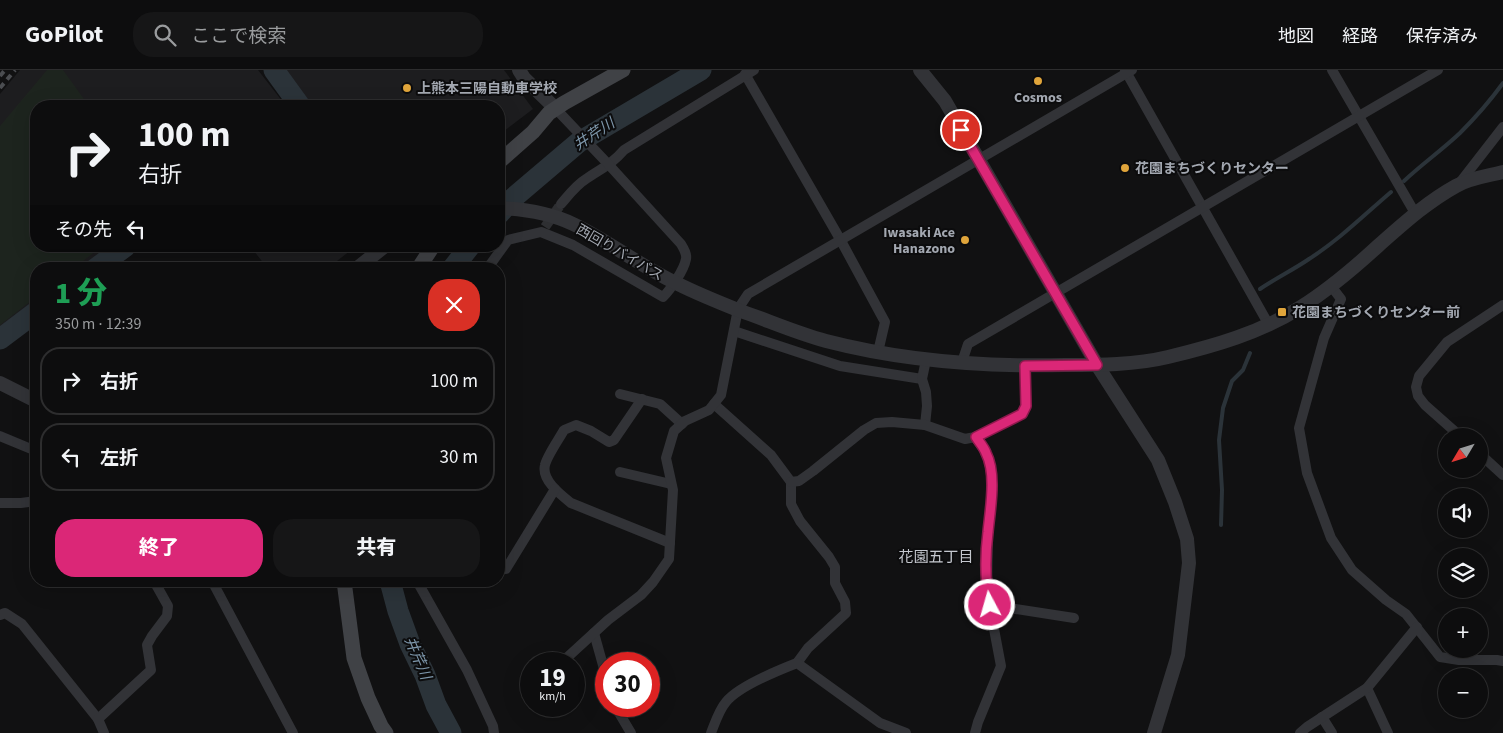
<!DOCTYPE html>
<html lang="ja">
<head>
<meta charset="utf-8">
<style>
	:root { --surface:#0d0d0e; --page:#161617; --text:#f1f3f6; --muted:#9a9c9e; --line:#2d2d2e; --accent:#db2777 }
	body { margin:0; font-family:"Source Sans 3","Noto Sans JP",sans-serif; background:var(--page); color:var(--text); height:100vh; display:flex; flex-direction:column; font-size:19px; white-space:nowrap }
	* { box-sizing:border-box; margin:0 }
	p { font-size:16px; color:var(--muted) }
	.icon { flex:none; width:28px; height:28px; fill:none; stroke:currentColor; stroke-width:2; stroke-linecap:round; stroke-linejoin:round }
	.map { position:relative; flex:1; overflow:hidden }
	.details { position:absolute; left:30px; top:192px; width:475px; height:325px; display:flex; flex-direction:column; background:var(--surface); border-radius:20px; box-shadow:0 5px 20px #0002,0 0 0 1px var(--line) }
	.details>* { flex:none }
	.banner { position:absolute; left:30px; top:30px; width:475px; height:152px; border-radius:20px; box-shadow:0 5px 20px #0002,0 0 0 1px var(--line); background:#0d0d0e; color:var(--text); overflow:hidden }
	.needle { width:32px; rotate:232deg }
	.fabs { position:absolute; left:1438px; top:358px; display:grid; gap:10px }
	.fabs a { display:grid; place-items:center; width:50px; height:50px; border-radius:50%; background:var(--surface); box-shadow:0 5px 20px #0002,0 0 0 1px var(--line); font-size:25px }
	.speed { position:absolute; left:520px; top:582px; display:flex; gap:10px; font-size:25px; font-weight:700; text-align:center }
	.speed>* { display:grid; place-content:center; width:65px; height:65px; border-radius:50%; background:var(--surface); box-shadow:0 5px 20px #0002,0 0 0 1px var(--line); line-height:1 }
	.speed small { font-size:12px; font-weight:400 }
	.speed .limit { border:8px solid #d22; background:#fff; color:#111 }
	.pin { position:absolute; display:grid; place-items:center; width:42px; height:42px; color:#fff; margin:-21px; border:2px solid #fff; border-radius:50%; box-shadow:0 1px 5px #0007 }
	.me { position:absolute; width:55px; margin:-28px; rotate:354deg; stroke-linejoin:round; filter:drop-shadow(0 0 4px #0008) }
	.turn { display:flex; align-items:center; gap:18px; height:105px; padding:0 25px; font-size:22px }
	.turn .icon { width:65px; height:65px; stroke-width:2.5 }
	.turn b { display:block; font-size:35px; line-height:42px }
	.then { display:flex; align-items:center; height:48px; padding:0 25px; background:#0003; gap:10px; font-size:19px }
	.round { display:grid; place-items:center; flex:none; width:52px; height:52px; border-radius:20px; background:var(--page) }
	.summary { display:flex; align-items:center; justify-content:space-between; height:85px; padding:0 25px }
	h1 { font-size:30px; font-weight:800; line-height:38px; color:#1e9e55 }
	.button { display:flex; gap:10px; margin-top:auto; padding:10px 25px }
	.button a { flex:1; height:58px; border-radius:20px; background:var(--accent); color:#fff; font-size:20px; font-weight:800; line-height:58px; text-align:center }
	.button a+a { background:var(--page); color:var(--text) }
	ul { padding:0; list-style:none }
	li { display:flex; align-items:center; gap:15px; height:68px; margin:0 10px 8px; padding:0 15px; border:2px solid var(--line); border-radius:20px }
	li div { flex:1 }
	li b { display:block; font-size:19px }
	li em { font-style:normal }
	header { display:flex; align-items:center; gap:30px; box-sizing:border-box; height:70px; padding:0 25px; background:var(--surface); border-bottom:1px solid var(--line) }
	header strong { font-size:24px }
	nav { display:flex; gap:28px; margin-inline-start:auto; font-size:18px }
	.search { width:350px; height:45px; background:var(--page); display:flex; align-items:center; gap:12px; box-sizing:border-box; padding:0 18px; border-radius:20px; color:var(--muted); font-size:19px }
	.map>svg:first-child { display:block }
</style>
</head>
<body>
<header>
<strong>GoPilot</strong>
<div class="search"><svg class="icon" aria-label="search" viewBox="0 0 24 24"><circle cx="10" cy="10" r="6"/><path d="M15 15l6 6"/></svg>ここで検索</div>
<nav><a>地図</a><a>経路</a><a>保存済み</a></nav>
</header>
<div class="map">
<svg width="1503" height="663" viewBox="0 0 1503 663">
	<rect width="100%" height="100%" fill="#111112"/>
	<g fill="#1d1d1f">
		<path d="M20,0H258L286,36H36V176H115L83,199H36V233L0,259V24Z"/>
		<path d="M284,0H504L533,39L499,65V36H309Z"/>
		<path d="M250,176H356L327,199H268Z"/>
	</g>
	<path fill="#1d241e" d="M47,0H63L89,36H36V176H102L73,199H36V227L0,255V56Z"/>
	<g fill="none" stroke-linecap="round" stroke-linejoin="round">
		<g stroke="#2b3339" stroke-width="4">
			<path d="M1404,111C1422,94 1442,80 1460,63C1476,47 1490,31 1503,13"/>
			<path d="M1260,219C1276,208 1293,200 1309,189C1339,170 1364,145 1391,122"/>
			<path d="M1221,455L1222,420L1219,370L1223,338L1232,311L1243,300L1250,283"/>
		</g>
		<g stroke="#2b3339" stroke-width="21">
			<path d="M274,0L300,36"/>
			<path d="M499,144L512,129L579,72L701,0"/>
			<path d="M95,199L126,176"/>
			<path d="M452,199L470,176"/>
			<path d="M0,269L36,242"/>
			<path d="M390,511L398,541L410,574L425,605L436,635L451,663"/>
		</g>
		<path stroke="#2e2f32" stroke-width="10" stroke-dasharray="10 5" stroke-linecap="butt" d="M545,157L561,134"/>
		<g stroke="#323337" stroke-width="10">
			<path d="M1125,0L1269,255"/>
			<path d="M1332,0L1415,143"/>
			<path d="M745,4L840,169L885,252L878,282"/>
			<path d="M1458,115L1503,57"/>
			<path d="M561,134C568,126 576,115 586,109C602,98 611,95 624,80L754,0"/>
			<path d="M487,199L508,170L541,162L573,175L663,227C671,219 684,200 686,189C687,184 684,179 681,174L609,95L556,39"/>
			<path d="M1331,216L1341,229L1324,268L1299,358L1307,403L1331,468L1352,500L1386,530L1406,544L1440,587L1459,590H1497L1503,591"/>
			<path d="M734,261L840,296L922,309"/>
			<path d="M962,292L968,274L1438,0"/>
			<path d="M620,324L660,334L682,354"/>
			<path d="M642,329L614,370L609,372L591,361L576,355L564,360C559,369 547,386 545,395C541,410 561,425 571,433L670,473"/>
			<path d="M714,334L771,385L791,412V434L800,451L829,487L835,497V513L845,532L846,543L808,578L797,593"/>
			<path d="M925,355L927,336L926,322L922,309L926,290"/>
			<path d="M0,366L36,381"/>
			<path d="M1460,366L1425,335L1418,326L1416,317L1419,306L1447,272L1503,235"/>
			<path d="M1479,383L1503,405"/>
			<path d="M620,402L671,414"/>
			<path d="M791,412L799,411L813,401L864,360L876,353L892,352L925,355L965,369L975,367L1022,344L1026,336L1025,296"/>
			<path d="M0,433H21L36,431"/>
			<path d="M506,499L555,419"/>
			<path d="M212,511L293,663"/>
			<path d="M417,511L467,600L493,656L494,663"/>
			<path d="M990,535L1074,548"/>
			<path d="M0,545L5,543L22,554L98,649"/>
			<path d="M594,563L606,606"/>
			<path d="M560,594L608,550L641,525L653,512L669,489L673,420L666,388L674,361L685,351L709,340L721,325L738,239L748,224L1132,0"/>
			<path d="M1367,618L1388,663"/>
			<path d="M615,636L631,663"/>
			<path d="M1322,647L1332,663"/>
			<path d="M104,663L98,649L151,600L147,575L152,566L167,546L168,536L154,511"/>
			<path d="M711,663C715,653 719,640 726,632C738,617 779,600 797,593L880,653L906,663"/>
			<path d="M975,663L978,652L1001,596L987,522L988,463L991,437L992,407L987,384L975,367"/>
			<path d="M1300,663L1307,657L1367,618L1417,557"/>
		</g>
		<g stroke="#323337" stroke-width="14">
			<path d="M519,0L524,8L556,39"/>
			<path d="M920,0L945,31L1097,295L1158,390L1175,432L1187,469L1189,493L1178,585L1154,663"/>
			<path d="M499,138C524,139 550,143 573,154C609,171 641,197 678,214C698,224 718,232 738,240C767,250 796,263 826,271C903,291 985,297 1065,295C1099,295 1135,295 1168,287C1214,276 1260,263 1301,237C1328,220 1354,198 1378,176C1403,154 1427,132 1456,116C1470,108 1487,106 1503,102"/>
			<path d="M356,199L385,176"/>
			<path d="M0,313L36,331"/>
		</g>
		<g stroke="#404246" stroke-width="15">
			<path d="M499,92L533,62L549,43L564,33L623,0"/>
			<path d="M418,199L433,176"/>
			<path d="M344,511L354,588L368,628L381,656L386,663"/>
		</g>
		<g stroke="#4b4d51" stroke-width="4" stroke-dasharray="6 5" stroke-linecap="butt">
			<path d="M0,6L5,0"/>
			<path d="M0,18L15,0"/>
		</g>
	</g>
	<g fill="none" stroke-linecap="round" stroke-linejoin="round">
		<defs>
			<path id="route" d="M961,60L1097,295L1025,296L1026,336L1022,344L976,367C979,372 984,377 986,383C997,404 990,440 988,462C985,486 985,512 990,535"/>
		</defs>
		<use href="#route" stroke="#8e194d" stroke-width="12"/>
		<use href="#route" stroke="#db2777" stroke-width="9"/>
	</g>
	<g fill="#e0a53b" stroke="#0c0c0d" stroke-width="2">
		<circle cx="1038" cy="11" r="5"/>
		<circle cx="407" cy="18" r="5"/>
		<circle cx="1125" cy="98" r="5"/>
		<circle cx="965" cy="170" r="5"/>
		<rect x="1277" y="237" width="10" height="10" rx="2.5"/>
	</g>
	<g text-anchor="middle" stroke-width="4" stroke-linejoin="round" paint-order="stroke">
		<g font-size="14" font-weight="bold" fill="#a3a8b1" stroke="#0c0c0d" text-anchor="start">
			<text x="417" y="23">上熊本三陽自動車学校</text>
			<text x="1038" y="32" text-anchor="middle">Cosmos</text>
			<text x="1135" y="103">花園まちづくりセンター</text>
			<text x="955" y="167" text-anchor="end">Iwasaki Ace<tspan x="955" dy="16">Hanazono</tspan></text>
			<text x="1292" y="247">花園まちづくりセンター前</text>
		</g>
		<g font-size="14" fill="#a3a8b1" stroke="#0c0c0d">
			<text transform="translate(620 182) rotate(30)" y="5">西回りバイパス</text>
		</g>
		<g font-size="15" font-style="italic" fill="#7d96aa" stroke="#0c0c0d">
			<text transform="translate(594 64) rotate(-33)" y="5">井芹川</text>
			<text transform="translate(418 588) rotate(67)" y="5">井芹川</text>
		</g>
		<g font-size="15" fill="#c4c7ce" stroke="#0c0c0d">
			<text x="936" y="492">花園五丁目</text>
		</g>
	</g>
</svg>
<div class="fabs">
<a><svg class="needle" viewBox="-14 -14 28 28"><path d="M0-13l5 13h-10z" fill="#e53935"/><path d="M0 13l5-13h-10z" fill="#9a9c9e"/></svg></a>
<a><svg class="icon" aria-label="sound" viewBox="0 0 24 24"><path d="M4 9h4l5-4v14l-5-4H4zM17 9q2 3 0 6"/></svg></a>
<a><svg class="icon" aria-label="layers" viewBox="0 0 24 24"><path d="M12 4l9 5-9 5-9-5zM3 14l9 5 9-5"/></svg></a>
<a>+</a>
<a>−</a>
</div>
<div class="speed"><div>19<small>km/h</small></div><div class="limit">30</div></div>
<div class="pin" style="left:961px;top:60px;background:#d93025"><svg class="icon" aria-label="arrive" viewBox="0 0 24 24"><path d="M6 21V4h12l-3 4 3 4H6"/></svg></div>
<svg class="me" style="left:990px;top:535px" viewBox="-20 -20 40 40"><circle r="17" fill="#db2777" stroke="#fff" stroke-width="3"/><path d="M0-11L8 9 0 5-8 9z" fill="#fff"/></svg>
<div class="banner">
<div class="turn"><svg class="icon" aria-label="right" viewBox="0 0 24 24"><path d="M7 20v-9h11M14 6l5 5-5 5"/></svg><div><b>100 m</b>右折</div></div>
<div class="then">その先<svg class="icon" aria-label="left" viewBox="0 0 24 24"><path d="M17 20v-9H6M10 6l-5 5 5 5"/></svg></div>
</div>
<section class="details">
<div class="summary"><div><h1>1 分</h1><p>350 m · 12:39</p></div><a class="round" style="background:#d93025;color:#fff"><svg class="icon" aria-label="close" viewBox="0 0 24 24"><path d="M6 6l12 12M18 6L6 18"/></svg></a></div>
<ul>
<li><svg class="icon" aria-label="right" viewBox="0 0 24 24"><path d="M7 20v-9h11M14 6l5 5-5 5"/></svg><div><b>右折</b></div><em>100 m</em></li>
<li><svg class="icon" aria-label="left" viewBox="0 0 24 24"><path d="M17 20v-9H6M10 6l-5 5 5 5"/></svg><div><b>左折</b></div><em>30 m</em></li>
</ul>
<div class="button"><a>終了</a><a>共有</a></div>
</section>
</div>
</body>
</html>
